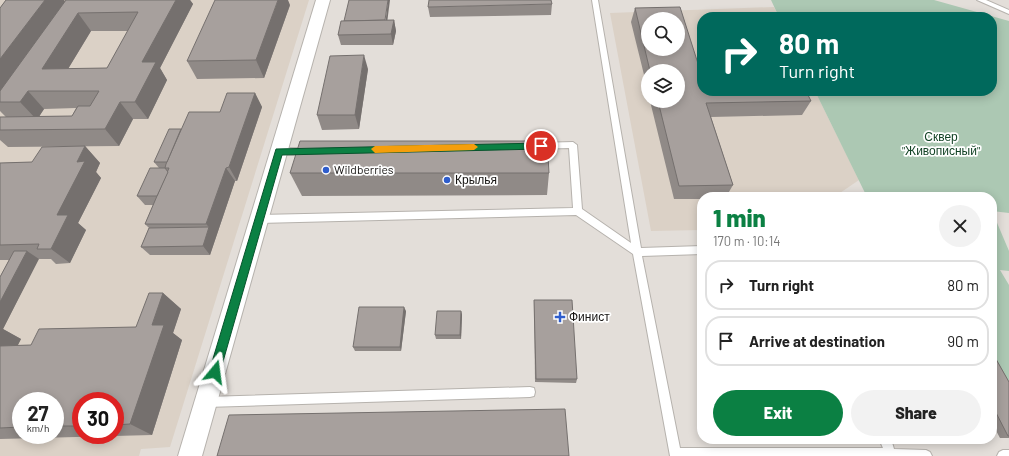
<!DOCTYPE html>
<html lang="en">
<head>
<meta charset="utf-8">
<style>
	:root { --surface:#fff; --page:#f2f2f2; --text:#222; --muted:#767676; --line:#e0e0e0; --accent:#0b8043 }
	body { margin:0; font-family:Barlow,sans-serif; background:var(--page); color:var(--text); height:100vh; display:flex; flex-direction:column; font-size:15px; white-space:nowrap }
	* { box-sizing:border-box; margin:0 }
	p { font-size:13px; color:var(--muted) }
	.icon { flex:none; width:22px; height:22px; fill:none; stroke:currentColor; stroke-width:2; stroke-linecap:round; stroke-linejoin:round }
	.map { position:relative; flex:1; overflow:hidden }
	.side { position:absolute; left:697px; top:192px; width:300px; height:252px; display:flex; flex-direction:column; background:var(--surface); border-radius:16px; box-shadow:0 2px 10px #0003 }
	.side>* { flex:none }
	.top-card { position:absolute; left:697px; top:12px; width:300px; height:84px; border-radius:16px; box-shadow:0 2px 10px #0003; background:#00695c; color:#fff; overflow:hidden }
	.controls { position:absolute; left:641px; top:12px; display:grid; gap:8px }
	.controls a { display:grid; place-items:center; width:44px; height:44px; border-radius:50%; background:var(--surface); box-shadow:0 2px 10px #0003; font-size:20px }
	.speed { position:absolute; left:12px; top:392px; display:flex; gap:8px; font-size:20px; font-weight:700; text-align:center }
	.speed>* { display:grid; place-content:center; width:52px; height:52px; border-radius:50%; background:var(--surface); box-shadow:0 2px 10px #0003; line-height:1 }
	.speed small { font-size:10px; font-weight:400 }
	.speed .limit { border:6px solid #d22; background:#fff; color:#111 }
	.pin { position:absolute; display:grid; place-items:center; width:34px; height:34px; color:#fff; margin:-17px; border:2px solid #fff; border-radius:50%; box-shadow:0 1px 4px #0007 }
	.me { position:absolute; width:44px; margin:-22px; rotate:16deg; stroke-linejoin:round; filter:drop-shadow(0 0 3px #0008) }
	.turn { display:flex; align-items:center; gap:14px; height:84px; padding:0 16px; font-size:18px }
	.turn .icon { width:52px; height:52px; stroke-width:2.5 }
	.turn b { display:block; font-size:28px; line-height:34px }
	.round { display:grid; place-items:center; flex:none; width:42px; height:42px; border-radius:21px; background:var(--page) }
	.summary { display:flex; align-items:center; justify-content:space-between; height:68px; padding:0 16px }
	h1 { font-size:24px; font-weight:800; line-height:30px; color:var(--accent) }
	.primary-button { display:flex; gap:8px; margin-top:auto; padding:8px 16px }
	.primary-button a { flex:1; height:46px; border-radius:24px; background:var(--accent); color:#fff; font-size:16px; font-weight:800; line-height:46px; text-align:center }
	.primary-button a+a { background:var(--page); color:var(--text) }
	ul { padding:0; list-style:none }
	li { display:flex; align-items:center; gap:12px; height:50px; margin:0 8px 6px; padding:0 8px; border:2px solid var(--line); border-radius:16px }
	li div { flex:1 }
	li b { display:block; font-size:15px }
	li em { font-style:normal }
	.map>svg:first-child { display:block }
</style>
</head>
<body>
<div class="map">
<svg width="1009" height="456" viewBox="0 0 1009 456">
	<rect width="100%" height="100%" fill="#e3ded9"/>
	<g fill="#dbd1c6" fill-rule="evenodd">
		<path d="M0,0H309L170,447L141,449L139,456H0ZM21,401H55V435H21ZM81,401H115V435H81Z"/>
		<path d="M774,7L779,17H702V91H815L859,180L834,197H702V230L651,231L610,13ZM648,19H678V49H648ZM648,71H678V101H648Z"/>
	</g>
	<g fill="#acc8b3">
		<path d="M771,0H934L1009,21V213L992,211V197H867L815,91H992V17H779Z"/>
		<path d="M992,211L1009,251V271L1000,270L1009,285V399L992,368Z"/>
	</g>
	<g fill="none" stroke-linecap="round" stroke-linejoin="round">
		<defs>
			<g id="service">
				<path d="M592,0H598L641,248L702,246V254L642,256L680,448H883L879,439H891L894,449L926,450L930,452L932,456H670L633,254L576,215L259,223L256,222L255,219L256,216L259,215L573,208L569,148L537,149L533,146L537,143L573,142L577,145L582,209L631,243Z"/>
				<path d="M977,0H986L1009,10V14Z"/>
				<path d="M279,148H308L312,151C308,156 279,156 275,151Z"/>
				<path d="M530,387L534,388L535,392L534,396L530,397L206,407L202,406L201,402L202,398L206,397Z"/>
				<path d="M1003,450H1009V456H997L999,452Z"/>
			</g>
			<path id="minor" d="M316,0H330L202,456H178Z"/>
		</defs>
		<use href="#service" stroke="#b6b2ad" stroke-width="2"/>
		<use href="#minor" stroke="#b6b2ad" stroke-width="2"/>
		<use href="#service" fill="#fff" fill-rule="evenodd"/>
		<use href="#minor" fill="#fff" fill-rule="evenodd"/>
	</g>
	<g fill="#908a87" fill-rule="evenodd">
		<path d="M6,0H64L65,1L66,0H190L193,4L160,68L167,80L148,119H133L119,146L8,147L0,140V117H6L0,111V8ZM91,31H128L107,68L68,69ZM76,108L72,116H39L44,109Z"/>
		<path d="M552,4L551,15L430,17L428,7Z"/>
		<path d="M290,5L264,78L197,79L187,61Z"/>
		<path d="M635,8L701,73L811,101L802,115L711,117L733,185L726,197H702V199H674L650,101H678V71H648V91L631,22Z"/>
		<path d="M387,20H394L396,31L393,45H341L338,35Z"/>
		<path d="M368,69L359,129L322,130L317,115Z"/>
		<path d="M255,93L262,107L237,181H235L210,255H150L141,247L149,228L145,224L153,205H145L137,196L159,168L154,162L181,129L220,112Z"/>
		<path d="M85,146L100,163L96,172L101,178L78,223L86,230L70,263L56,264L51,259H38L3,329L21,339L17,346L31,345L136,327L163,293L181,309L173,333L182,340L152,435L0,439V277L9,260H0V163L32,162ZM21,401H55V435H21ZM81,401H115V435H81Z"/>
		<path d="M290,173H549L547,195L302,196Z"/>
		<path d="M534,300L577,379L576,383L535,382Z"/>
		<path d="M406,311L401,351H355L353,347Z"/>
		<path d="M461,311L462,315L461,339H436L435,335Z"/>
		<path d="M992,352L1009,382V438H1000L992,423Z"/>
		<path d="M926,439H963L960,440L927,442Z"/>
	</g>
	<g fill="#75706e">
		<path d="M45,0H64L65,2L0,92V59Z"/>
		<path d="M176,0H190L193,4L160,68L167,80L148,119L135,102L142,62Z"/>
		<path d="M278,0H288L290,5L264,78L256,60Z"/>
		<path d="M388,0H390L386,31L385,26Z"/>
		<path d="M78,13L91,31L57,87L42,69Z"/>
		<path d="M394,20L396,31L393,45L391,34Z"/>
		<path d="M364,55L368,69L359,129L355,115Z"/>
		<path d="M28,91L44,109L37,120L20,102Z"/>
		<path d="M255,93L262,107L237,181L229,167Z"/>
		<path d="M120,102L133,119L119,146L105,129Z"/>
		<path d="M85,146L100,163L96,172L101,178L78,223L86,230L70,263L51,249L57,215L77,162Z"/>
		<path d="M226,168L235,181L210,255L203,246L209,227L206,224Z"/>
		<path d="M27,251L39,259L3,329L21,339L0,381V302Z"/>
		<path d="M163,293L181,309L173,333L182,340L152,435L130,424L152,325Z"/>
		<path d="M404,307L406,311L401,351L400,347Z"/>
		<path d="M461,311L462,315L461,339L460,335Z"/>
	</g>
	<g fill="#a7a09d" stroke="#75706e" fill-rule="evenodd">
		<path d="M6,0H45L0,59V8Z"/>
		<path d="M66,0H176L142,62H156L135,102H120L105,129L0,130V117L72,116L78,106H90L99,91H28L20,102H0V91ZM138,12L107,68L42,69L78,13Z"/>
		<path d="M215,0H278L256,60L187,61Z"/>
		<path d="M349,0H388L385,20L344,21Z"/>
		<path d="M429,0H551L552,4L428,7Z"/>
		<path d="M680,7L701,73H702V91H806L811,101L706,103L733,185L679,186L658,101H678V71H650L635,8ZM648,19H678V49H648Z"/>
		<path d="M394,20L391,34L338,35L341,21Z"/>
		<path d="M364,55L355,115H317L330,56Z"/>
		<path d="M227,93H255L229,167L226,168L206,224H145L169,168H165L166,164L189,112H220Z"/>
		<path d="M169,129H181L167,162H154Z"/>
		<path d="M300,141H547L549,173H290Z"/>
		<path d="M85,146L77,162L85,161L57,215H68L51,249H37L39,244L0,245V163L32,162L42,147Z"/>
		<path d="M150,168H165L168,172L157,196H137Z"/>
		<path d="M209,227L203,246L141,247L149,228Z"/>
		<path d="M14,251H27L0,302V277Z"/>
		<path d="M149,293H163L152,325H164L130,424L115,425V401H81V426H55V401H21V427L0,428V346L31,345L39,329L136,327Z"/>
		<path d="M534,300H572L577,379H536Z"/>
		<path d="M359,307H404L400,347H353Z"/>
		<path d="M437,311H461L460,335H435Z"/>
		<path d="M992,352L1009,382V436H1008L992,405Z"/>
		<path d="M565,409L569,456H217L229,415Z"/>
	</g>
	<path fill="#0b8043" stroke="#07532c" d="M541,143L545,146L541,149L282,155L220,372L218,376L215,378L211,376L209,372L276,149Z"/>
	<path fill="#f59e0b" d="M474,144L478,147L474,150L375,153L371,149L375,146Z"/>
	<g fill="#2e5dcc" stroke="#fff" stroke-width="1.5">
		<circle cx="326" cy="170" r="4"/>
		<circle cx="447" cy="180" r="4"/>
		<path d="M558 311h4v4h4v4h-4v4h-4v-4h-4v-4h4z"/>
	</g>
	<g text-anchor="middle" stroke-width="3.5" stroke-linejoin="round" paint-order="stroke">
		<g font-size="12" fill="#134326" stroke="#fff">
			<text x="941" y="141">Сквер<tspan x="941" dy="14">"Живописный"</tspan></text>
		</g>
		<g font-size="12" fill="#171513" stroke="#fff" text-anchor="start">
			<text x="334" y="174">Wildberries</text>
			<text x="455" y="184">Крылья</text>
			<text x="569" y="321">Финист</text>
		</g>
	</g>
</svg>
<div class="controls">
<a><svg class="icon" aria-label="search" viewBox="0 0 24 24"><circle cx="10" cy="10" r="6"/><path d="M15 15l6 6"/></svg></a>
<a><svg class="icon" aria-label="layers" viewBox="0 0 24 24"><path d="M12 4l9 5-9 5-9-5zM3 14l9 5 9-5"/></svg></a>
</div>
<div class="speed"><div>27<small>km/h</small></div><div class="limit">30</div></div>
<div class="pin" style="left:541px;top:146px;background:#d93025"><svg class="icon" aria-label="arrive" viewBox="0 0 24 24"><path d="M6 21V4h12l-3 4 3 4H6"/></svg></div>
<svg class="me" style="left:215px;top:372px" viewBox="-20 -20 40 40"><path d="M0-17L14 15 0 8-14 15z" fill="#0b8043" stroke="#fff" stroke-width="4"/></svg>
<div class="top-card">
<div class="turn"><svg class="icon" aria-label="right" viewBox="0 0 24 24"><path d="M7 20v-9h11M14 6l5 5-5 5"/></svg><div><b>80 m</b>Turn right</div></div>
</div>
<section class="side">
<div class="summary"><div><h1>1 min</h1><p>170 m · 10:14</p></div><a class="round"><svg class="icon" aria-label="close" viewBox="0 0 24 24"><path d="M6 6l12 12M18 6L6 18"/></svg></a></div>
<ul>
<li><svg class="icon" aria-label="right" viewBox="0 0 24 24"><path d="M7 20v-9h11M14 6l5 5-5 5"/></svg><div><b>Turn right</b></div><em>80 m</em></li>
<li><svg class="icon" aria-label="arrive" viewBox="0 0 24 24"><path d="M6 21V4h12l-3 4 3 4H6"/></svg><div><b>Arrive at destination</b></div><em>90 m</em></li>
</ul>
<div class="primary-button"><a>Exit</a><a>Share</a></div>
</section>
</div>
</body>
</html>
